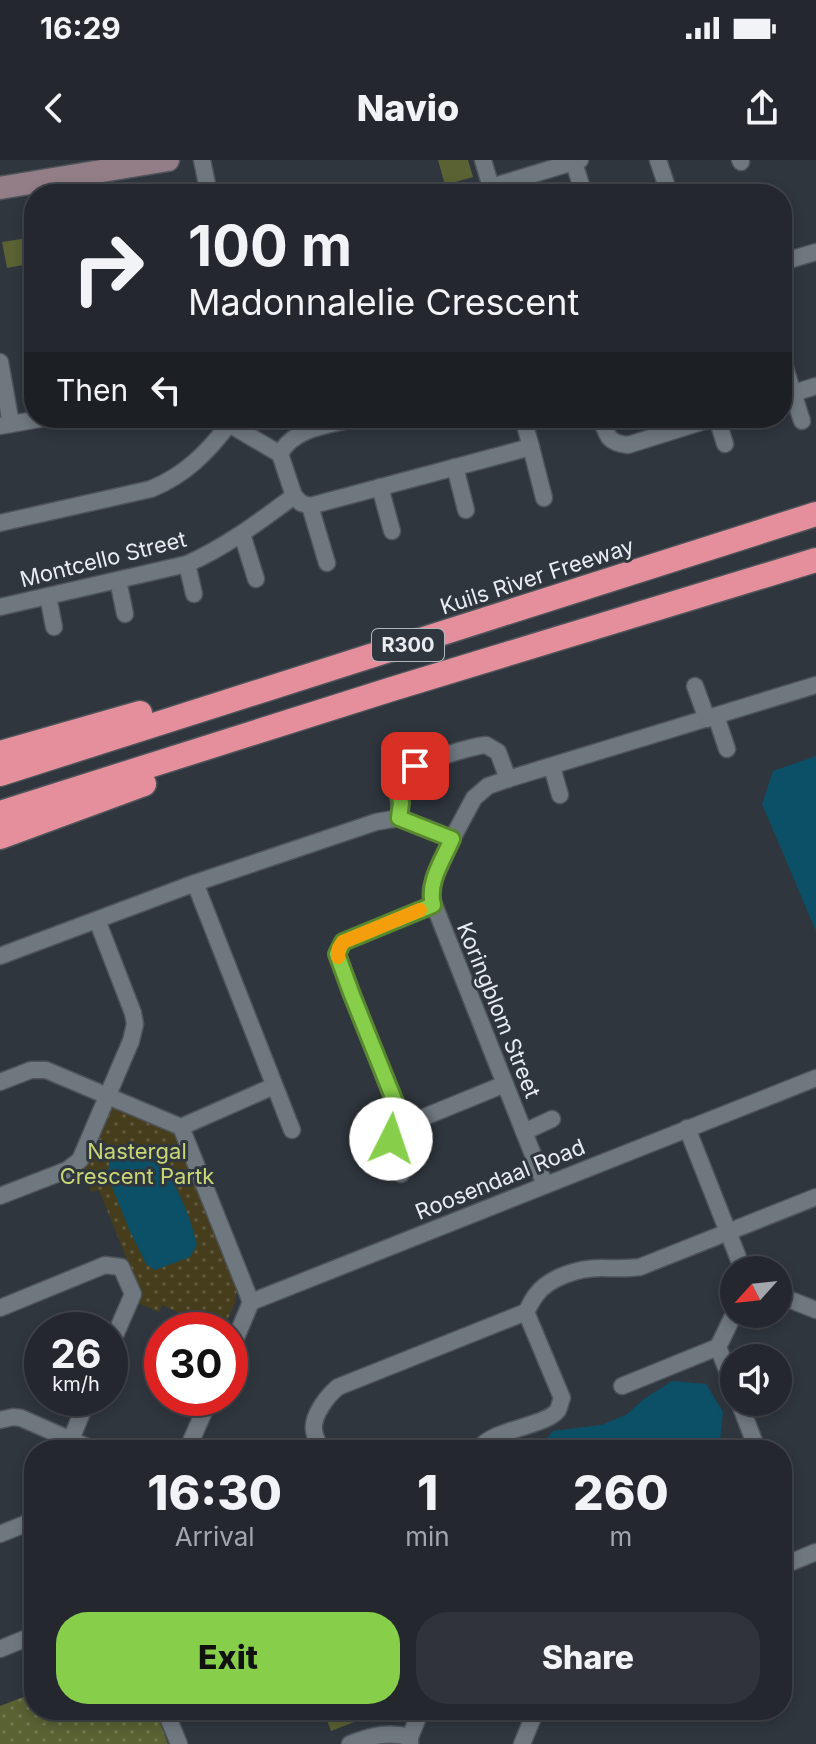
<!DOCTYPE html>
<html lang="en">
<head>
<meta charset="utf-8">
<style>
	:root { --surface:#24282e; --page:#30343a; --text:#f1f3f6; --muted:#a3a6aa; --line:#41444a; --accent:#87cf4a }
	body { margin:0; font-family:Inter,sans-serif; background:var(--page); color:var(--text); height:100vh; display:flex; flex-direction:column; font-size:30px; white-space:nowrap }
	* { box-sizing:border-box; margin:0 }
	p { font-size:26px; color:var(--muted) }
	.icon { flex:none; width:44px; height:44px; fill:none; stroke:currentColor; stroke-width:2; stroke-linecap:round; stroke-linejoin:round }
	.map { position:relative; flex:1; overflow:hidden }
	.side { position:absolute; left:24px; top:1280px; width:768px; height:280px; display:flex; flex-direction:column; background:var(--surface); border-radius:32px; box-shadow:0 4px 12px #0003,0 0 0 2px var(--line) }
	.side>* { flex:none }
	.banner { position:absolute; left:24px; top:24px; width:768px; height:244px; border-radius:32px; box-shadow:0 4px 12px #0003,0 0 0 2px var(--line); background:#24282e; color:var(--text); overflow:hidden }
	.needle { width:52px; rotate:243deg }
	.fabs { position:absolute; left:720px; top:1096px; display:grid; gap:16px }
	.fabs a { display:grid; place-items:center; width:72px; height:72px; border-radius:50%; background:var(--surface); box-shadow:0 4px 12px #0003,0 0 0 2px var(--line); font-size:40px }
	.speed { position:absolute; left:24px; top:1152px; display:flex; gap:16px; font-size:40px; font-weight:700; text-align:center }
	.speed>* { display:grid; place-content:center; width:104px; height:104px; border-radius:50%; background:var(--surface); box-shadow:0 4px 12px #0003,0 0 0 2px var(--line); line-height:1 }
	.speed small { font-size:20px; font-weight:400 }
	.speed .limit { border:12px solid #d22; background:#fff; color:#111 }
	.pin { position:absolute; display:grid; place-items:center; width:68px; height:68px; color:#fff; margin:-34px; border-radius:16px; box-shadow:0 4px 12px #0006 }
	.me { position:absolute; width:88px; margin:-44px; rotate:4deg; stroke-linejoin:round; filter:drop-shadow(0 0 6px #0008) }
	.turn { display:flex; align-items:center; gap:28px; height:168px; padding:0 32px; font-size:36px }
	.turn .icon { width:104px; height:104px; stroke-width:2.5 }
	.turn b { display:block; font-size:56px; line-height:68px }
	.then { display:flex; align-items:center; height:76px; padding:0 32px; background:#0003; gap:16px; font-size:30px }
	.eta { display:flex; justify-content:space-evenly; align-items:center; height:136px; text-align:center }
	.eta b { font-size:48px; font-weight:800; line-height:56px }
	.button { display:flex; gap:16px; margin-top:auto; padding:16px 32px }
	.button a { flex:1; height:92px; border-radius:32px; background:var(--accent); color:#111; font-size:32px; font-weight:800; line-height:92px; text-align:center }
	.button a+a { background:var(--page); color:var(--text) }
	.status { display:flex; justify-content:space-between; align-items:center; height:56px; padding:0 40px; background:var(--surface); direction:ltr }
	.status svg { height:22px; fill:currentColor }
	header { display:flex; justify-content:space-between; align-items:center; height:104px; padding:0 32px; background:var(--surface); font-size:36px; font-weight:800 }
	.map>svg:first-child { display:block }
</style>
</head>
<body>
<div class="status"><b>16:29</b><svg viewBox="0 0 49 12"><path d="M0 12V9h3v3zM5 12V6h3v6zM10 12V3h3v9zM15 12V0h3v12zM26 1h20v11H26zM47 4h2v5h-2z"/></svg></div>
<header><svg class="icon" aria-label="back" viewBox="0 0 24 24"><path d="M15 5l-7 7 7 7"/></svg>Navio<svg class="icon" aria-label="share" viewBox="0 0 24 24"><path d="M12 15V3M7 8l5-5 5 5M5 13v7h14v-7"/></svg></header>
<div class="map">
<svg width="816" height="1584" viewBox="0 0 816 1584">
	<defs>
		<pattern id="grass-dots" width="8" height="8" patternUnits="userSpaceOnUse" patternTransform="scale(2)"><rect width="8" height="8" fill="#5a6133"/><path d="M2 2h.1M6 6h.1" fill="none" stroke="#727851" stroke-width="1.8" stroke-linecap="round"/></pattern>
		<pattern id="sand-dots" width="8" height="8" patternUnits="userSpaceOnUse" patternTransform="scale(2)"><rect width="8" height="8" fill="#463d1d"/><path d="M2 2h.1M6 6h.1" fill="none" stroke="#61593e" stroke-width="1.8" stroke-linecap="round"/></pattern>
	</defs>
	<rect width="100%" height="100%" fill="#30363e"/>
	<path fill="url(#grass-dots)" d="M34,1533V1550H155L168,1584H0V1546Z"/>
	<path fill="url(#sand-dots)" d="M115,945L174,972L237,1129L235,1143L223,1170H198L201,1163L162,1145L159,1152L135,1142L130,1107L99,1030L91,1032L81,1006L110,946Z"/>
	<g fill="#5a6133">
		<path d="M438,0H468L473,17L445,25Z"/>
		<path d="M34,77V103L7,108L2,82Z"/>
		<path d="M323,1550H385L331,1571Z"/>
	</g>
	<g fill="#0b5067">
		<path d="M816,596V771L762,644L773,611Z"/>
		<path d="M155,991C175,1023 188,1048 197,1085L190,1097L155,1110L146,1104L129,1069L112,1027L108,1012L110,999L121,993Z"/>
		<path d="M672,1221L706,1224L723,1252L720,1281L711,1290H537L553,1271L601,1265L626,1255L644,1239Z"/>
	</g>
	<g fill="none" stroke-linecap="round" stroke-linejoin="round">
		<defs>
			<g id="street">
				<path d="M202,0L209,34"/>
				<path d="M483,0L493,34"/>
				<path d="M573,0L584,34"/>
				<path d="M658,0L668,30"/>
				<path d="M740,0L741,2"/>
				<path d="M491,27L580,0"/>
				<path d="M782,102L816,92"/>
				<path d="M0,202L11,264"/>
				<path d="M785,208L802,261"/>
				<path d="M784,236L816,226"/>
				<path d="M601,258C607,276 608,283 628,285L714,258"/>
				<path d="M717,258L725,284"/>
				<path d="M229,264L280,294C294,267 330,265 357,258"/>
				<path d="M0,266L45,258"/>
				<path d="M531,287L544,338"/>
				<path d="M280,294L294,336L301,343L310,346L531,287L523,258"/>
				<path d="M455,307L466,350"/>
				<path d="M380,327L392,371"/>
				<path d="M310,346L327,403"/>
				<path d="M0,363L151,329C185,315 207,293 229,264L231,258"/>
				<path d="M242,374L256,419"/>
				<path d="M187,404L194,434"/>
				<path d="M118,420L125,454"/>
				<path d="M48,436L54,467"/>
				<path d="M0,447L187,404C226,387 260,361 294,336"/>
				<path d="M695,526L707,559"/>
				<path d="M716,556L727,589"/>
				<path d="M552,607L560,635"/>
				<path d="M399,658C402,644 395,630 397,620C400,607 472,586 486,585L498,592L508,619"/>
				<path d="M195,723L292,970"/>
				<path d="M433,745L343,782L337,794L397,950L404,960L412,962L505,924"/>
				<path d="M0,796L195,723L376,662L399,658L452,679"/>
				<path d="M0,922L31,910H46L181,967L251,1142"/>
				<path d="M181,967L274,926"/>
				<path d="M687,968L743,1110"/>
				<path d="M524,972L552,959"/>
				<path d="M401,1014C390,989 388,981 401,957"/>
				<path d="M545,1025L431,737V730L434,719L452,679L474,638L488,626L508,619L816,525"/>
				<path d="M0,1036L67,1010L80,1000L131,881L135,864L133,853L97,760"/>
				<path d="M778,1135L816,1150"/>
				<path d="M0,1148L105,1105L121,1107L133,1134L110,1187"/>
				<path d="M526,1152C529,1147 532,1140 536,1135C549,1117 579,1108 601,1108C615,1108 626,1109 640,1107L816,1037"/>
				<path d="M230,1192L251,1142L816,918"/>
				<path d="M622,1226L718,1187"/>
				<path d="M734,1228L718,1187L734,1154"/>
				<path d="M739,1242L754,1281L755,1290"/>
				<path d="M0,1260L13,1257L21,1258L94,1290"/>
				<path d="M67,1289L88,1238"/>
				<path d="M187,1290L210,1238"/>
				<path d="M321,1290C319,1284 314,1276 314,1270C312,1256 327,1236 338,1227L526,1152"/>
				<path d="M478,1290C492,1268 546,1267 558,1250C559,1248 561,1240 562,1238L526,1152"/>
				<path d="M0,1374L25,1364L34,1358"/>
				<path d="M782,1406L816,1392"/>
				<path d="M0,1489L34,1475"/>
				<path d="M165,1550L179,1584"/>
				<path d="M350,1584C371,1576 388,1571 410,1577"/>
				<path d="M410,1584V1577L421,1550"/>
				<path d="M522,1584L536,1550"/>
			</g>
			<path id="secondary" d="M0,28L168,0"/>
			<g id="highway">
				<path d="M0,593L140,553"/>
				<path d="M0,614L816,354"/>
				<path d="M0,653L392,529L816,400"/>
				<path d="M0,677L144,624"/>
			</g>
		</defs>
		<use href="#street" stroke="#4e545a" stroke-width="19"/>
		<use href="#secondary" stroke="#4e545a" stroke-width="25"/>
		<use href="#highway" stroke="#4e545a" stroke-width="27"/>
		<use href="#street" stroke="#6f777f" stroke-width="16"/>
		<use href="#secondary" stroke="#937e88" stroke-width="22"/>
		<use href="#highway" stroke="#e68f9c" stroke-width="24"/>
	</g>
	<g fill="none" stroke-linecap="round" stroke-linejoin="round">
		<defs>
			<path id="route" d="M391,979L401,957L352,835L337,794L343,782L433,745C427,722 443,700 452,679L399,658L401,643L397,619L402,613L415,606"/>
		</defs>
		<use href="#route" stroke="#588730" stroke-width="20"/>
		<use href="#route" stroke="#87cf4a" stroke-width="14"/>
		<path stroke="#f59e0b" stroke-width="14" d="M338,797L339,788L343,782L420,750"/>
	</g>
	<g text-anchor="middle" stroke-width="6" stroke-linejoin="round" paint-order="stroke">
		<rect fill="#30363e" stroke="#b2b6bc" stroke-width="2" x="372" y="469" width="72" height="32" rx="6"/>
		<g font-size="20" font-weight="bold" fill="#e9edf2">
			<text x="408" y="492">R300</text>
		</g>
		<g font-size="22" fill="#e9edf2" stroke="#30363e">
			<text transform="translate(103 399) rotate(-14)" y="8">Montcello Street</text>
			<text transform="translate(537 416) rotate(-18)" y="8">Kuils River Freeway</text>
			<text transform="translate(499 850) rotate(68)" y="8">Koringblom Street</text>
			<text transform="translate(500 1019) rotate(-22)" y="8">Roosendaal Road</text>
		</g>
		<g font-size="22" fill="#c9d777" stroke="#30363e">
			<text x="137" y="999">Nastergal<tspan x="137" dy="25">Crescent Partk</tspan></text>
		</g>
	</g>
</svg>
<div class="fabs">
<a><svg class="needle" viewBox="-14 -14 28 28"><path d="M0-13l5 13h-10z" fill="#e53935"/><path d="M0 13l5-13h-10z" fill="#a3a6aa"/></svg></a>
<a><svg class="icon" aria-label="sound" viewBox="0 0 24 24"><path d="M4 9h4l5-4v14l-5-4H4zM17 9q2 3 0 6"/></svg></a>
</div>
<div class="speed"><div>26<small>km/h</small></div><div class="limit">30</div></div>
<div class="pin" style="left:415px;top:606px;background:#d93025"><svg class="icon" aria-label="arrive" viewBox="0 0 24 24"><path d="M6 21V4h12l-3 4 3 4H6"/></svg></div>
<svg class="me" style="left:391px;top:979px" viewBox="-20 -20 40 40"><circle r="19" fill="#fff"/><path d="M0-13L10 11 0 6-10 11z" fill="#87cf4a"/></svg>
<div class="banner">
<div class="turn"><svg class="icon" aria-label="right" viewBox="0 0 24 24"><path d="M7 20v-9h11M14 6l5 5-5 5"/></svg><div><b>100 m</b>Madonnalelie Crescent</div></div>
<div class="then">Then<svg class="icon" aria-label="left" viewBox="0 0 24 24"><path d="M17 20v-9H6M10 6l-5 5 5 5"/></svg></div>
</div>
<section class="side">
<div class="eta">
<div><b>16:30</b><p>Arrival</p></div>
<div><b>1</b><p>min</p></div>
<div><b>260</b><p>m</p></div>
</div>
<div class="button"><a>Exit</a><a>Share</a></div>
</section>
</div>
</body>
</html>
